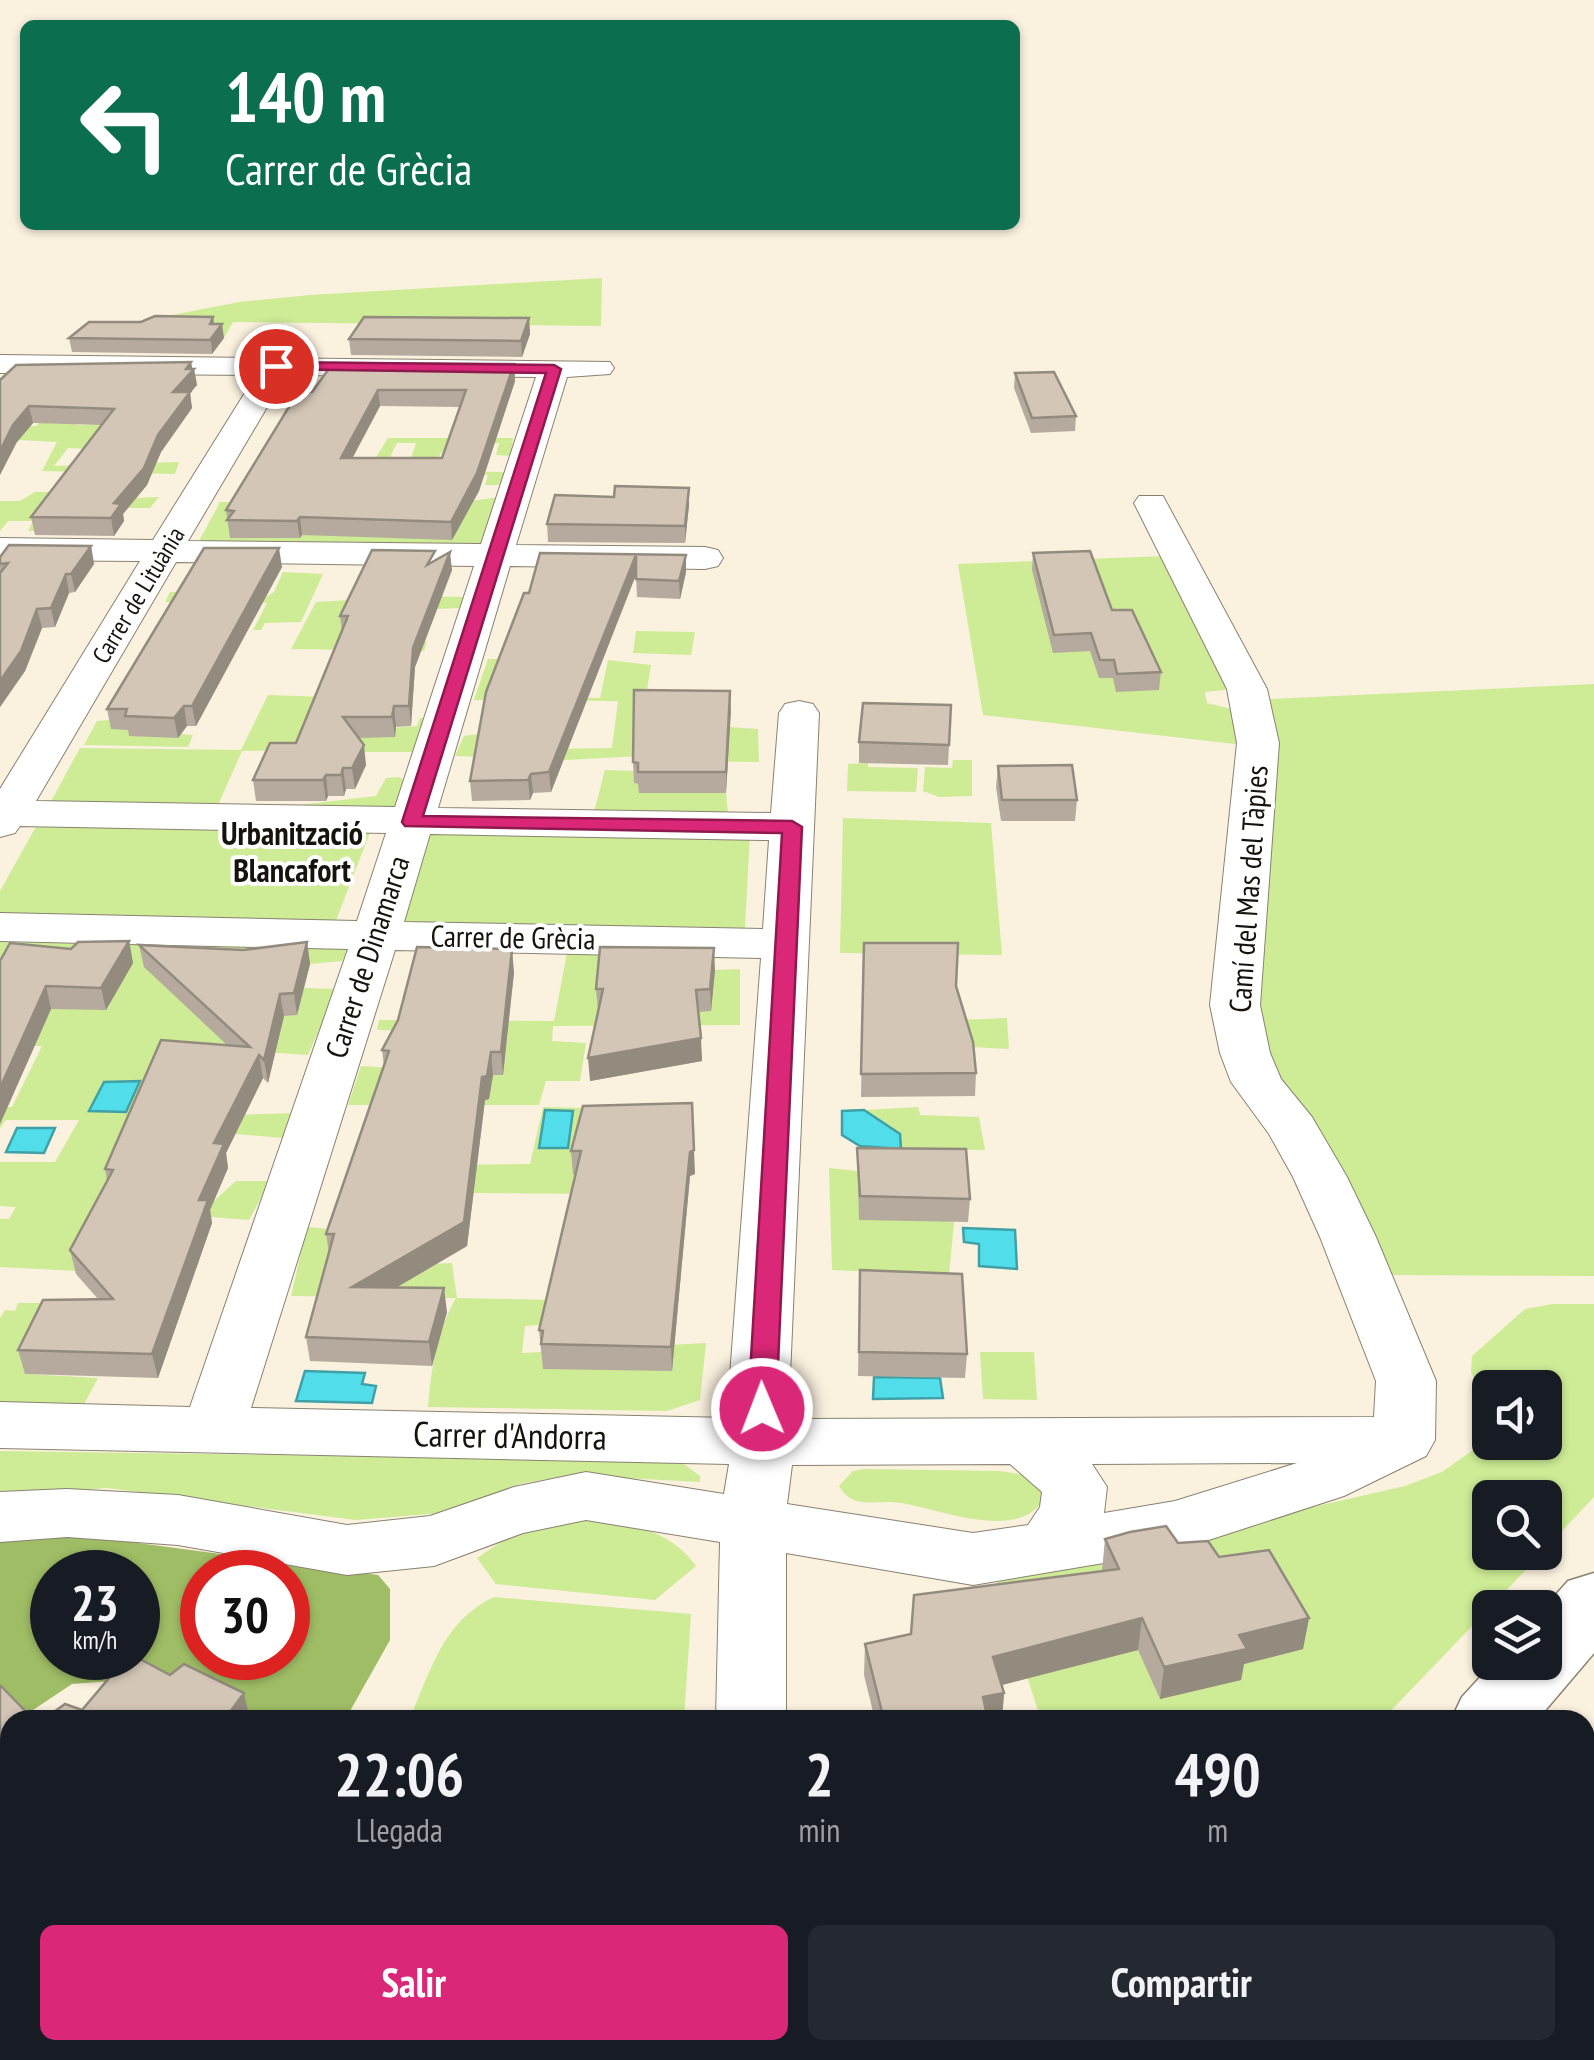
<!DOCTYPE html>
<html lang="es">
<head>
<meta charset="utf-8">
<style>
	:root { --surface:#171b24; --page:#242831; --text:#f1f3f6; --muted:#9ea1a6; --accent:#db2777 }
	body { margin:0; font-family:"PT Sans Narrow",sans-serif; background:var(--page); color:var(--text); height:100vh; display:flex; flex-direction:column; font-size:38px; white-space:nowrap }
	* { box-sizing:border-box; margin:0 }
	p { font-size:32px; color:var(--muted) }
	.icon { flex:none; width:55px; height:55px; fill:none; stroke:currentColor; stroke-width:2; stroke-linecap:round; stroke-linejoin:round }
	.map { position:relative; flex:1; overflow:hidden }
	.panel { position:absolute; left:0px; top:1710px; width:1595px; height:350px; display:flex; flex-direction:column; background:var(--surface); border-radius:30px 30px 0 0; box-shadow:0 2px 8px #0004 }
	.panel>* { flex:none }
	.top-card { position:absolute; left:20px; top:20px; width:1000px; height:210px; border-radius:15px; box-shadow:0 2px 8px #0004; background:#0b6e4f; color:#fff; overflow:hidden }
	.buttons { position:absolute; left:1472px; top:1370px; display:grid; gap:20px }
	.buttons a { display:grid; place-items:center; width:90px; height:90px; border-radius:15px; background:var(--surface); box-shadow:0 2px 8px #0004; font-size:50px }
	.speed { position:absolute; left:30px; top:1550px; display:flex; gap:20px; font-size:50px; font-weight:700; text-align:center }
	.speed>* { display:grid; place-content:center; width:130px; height:130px; border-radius:50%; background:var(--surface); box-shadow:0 2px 8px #0004; line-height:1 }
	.speed small { font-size:25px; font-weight:400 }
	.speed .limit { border:15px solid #d22; background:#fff; color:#111 }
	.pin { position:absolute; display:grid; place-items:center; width:85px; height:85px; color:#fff; margin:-42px; border:5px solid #fff; border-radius:50%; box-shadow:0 2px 10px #0007 }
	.me { position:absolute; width:110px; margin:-55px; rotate:359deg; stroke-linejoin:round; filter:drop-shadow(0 0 8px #0008) }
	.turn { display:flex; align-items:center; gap:35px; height:210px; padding:0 40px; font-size:45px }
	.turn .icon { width:130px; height:130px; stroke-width:2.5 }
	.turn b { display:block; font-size:70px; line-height:85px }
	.eta { display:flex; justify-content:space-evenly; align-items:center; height:170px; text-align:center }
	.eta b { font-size:60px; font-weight:600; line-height:70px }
	.primary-button { display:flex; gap:20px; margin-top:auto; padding:20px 40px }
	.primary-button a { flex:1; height:115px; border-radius:15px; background:var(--accent); color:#fff; font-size:40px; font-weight:600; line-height:115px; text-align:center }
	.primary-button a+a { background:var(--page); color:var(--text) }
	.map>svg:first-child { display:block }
</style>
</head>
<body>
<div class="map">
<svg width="1594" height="2060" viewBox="0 0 1594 2060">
	<rect width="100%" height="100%" fill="#fbf1df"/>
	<g fill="#cdec95">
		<path d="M602,278L601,326L233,322L224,338L131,323L239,302L310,295Z"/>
		<path d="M46,417L79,425H114L89,449L68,448L54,466L179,462L175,474L42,471L57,442L0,439L16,427L36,426Z"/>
		<path d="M388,438H513L511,456L496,455L499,443L449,444L438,457L410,461L416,443H397L388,461L422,471L505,472L500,485H485L488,475H419L472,501L499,497L481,544L199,541L220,502L347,504Z"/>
		<path d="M35,492H66L82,500L159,497L150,508H112L43,531H28L33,521H8L0,531V501H20Z"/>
		<path d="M1165,556L1233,689L1205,692L1207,703L1240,711L1243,745L983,715L958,564Z"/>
		<path d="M283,572L323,574L301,622L265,623L261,630H253L267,603L165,602L170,592L245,593L263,599L274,592Z"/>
		<path d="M415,596L466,597L463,608L403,610L344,640L427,641L424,651L291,649L316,602Z"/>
		<path d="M636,631L695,632L691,655L633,653Z"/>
		<path d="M488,659H528L492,696L600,698L608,660L651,665L645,702L729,727L758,729L759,762L645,761L642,756L564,760L455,756L464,736L484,733L543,749L612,748L618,701L474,700Z"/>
		<path d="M1594,684V1276L1387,1275L1270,1063L1255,1001L1269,699Z"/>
		<path d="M268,695L327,697L295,750L242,751L218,805H49L80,748L241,750Z"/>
		<path d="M420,718H427L415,752H317L323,734L417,726Z"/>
		<path d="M121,719L131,730L193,735L188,747L84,745L97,721Z"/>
		<path d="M953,760H972V796L939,797L923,791L925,767L952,768Z"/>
		<path d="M868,763V767L918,768L916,792L847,791L848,764Z"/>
		<path d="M605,770L635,771L634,783L639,784L726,793L728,813L594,812Z"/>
		<path d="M399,777L405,781L396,805L384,810L299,805L376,796L386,778Z"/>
		<path d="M843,818L991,823L1002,955L840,953Z"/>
		<path d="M38,823L371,830L335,923L0,917V891Z"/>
		<path d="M429,828L750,833L745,928L404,923Z"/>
		<path d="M0,942L348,949L342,961L310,964L304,988L337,989L308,1055L237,1050L201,1116L295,1113L283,1138L203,1131L214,1201L236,1181H270L249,1220L107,1209L77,1271L0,1267V1219H9L16,1207L0,1206V1162H55L79,1120H6L0,1128V1107H12L42,1046H0Z"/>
		<path d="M568,948H661L598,1011L672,1012L715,970L740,969V1025L553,1026L552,1041L586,1043L580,1081H546L539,1105H348L361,1066L502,1075L508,1033L377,1030L379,1020L554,1021Z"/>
		<path d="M1007,1018L1009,1049L933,1045L959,1020Z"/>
		<path d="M543,1107L586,1108L573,1174L606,1176L600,1194L373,1192L449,1165L530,1164Z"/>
		<path d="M918,1107L920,1115L979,1117L985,1150L901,1149L900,1134L864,1110Z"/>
		<path d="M829,1168L857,1171L954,1222L949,1275L832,1270Z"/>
		<path d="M307,1227L340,1230L408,1265L452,1263L457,1298L561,1300L554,1324L525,1326L522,1353L706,1343L700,1400L667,1411L428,1407C431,1370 437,1331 456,1298L291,1296Z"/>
		<path d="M18,1303H56L25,1374L98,1378L83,1406L0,1404V1318L5,1310L15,1311Z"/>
		<path d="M1553,1304H1594V1497L1545,1549V1498H1490V1552L1542,1553L1382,1720H1041L996,1579L1405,1486L1442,1472L1490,1438V1442H1545V1388H1490V1409L1471,1372L1472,1356L1525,1309Z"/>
		<path d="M980,1352H1034L1037,1400L983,1399Z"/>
		<path d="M0,1451L625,1460L684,1464L700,1476V1482L568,1475L520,1484L443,1513L356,1520L107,1488L0,1496Z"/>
		<path d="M864,1469L1000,1471L1026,1475L1045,1496C1023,1544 939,1509 901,1503C877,1499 853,1511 839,1486L853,1471Z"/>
		<path d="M578,1517C621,1522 669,1527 696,1566L655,1600L496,1584L477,1558L514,1533Z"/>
		<path d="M494,1597L691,1614L684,1720H409C431,1670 443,1621 494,1597Z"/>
		<path d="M10,1824V2050H181L171,2060H0V1831Z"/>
		<path d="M303,2050H653L648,2060H312Z"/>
		<path d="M836,2050H1030L1035,2060H841Z"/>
	</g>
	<path fill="#9fbd65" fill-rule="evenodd" d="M94,1533L123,1541L378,1575L390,1589V1640L345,1720H232L152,1678L72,1684L18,1720H10L0,1732V1542ZM52,1572H138V1658H52ZM202,1572H288V1658H202Z"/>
	<g fill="#51deea" stroke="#3fa1a7" stroke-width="2.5">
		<path d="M140,1081L126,1112L89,1111L104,1082Z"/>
		<path d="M545,1110L573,1111L568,1148H539Z"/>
		<path d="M864,1110L900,1134L901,1149L860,1146L842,1135V1111Z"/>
		<path d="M17,1128H55L44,1153L6,1152Z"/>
		<path d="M963,1228L1015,1230L1017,1269L979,1266V1244L964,1242Z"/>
		<path d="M305,1371L365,1373L362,1384L376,1386L372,1403L296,1401Z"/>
		<path d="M874,1377L940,1378L943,1398L873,1399Z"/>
	</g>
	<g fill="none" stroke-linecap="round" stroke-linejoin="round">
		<defs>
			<g id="minor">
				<path d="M0,355L610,362L614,368L610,374L567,377L516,545L705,547L718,550L723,558L718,566L705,569L510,566L438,808L771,813L779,713L785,704L799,701L813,704L819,713L790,1376L793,1419L1374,1417L1376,1381L1320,1237L1293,1177L1269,1134L1231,1082L1220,1053L1210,1005L1237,743L1227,689L1134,503L1139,496H1163L1267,689L1279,743L1260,1005L1270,1053L1281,1079L1312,1117L1347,1177L1376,1237L1436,1381L1435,1440L1426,1456L1344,1496L1175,1551L973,1585L786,1553V1720H716L720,1542L586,1520L523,1533L434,1566L347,1575L178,1545L67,1537L0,1542V1492L67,1489L178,1495L347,1525L430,1516L514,1487L586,1472L724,1494L729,1464L0,1448V1402L190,1407L348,949L0,941V913L357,921L386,833L20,826L15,833L0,837V789L140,561L0,560V538L153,540L256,375L0,373ZM286,375L536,377L481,544L188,541ZM176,562L474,566L395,807L36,801ZM430,834L769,840L763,929L404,922ZM395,950L761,958L730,1376L731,1418L251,1408ZM1297,1463L1175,1501L1104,1513L1107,1487L1092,1464ZM1010,1464L1042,1492L1040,1507L1028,1525L973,1533L787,1504L792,1465Z"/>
				<path d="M707,2050H787L788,2060H706Z"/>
			</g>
			<g id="secondary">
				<path d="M1594,1573V1653L1537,1720H1451L1462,1697L1494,1662H1545L1544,1608L1568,1581Z"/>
				<path d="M1141,2050H1234L1230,2060H1136Z"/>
			</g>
		</defs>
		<use href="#minor" stroke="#8a8171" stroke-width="2"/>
		<use href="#secondary" stroke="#8a8171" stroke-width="3"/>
		<use href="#minor" fill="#fff" fill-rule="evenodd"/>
		<use href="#secondary" fill="#fff" fill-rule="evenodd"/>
	</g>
	<g fill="#b5aa9d" fill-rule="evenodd">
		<path d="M213,317L214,324L224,338L212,354L72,352L69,338L141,322Z"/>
		<path d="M529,318L530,334L522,357L351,355L349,339Z"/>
		<path d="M514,364L515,381L479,491L452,540L302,535L300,538H230L226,510L312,392ZM380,406L460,407L442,458H352Z"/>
		<path d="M194,369L197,385L190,393L192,408L161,452L147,485L123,514L124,521L114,536L35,535L31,517L101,425L33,423L17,442L0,380Z"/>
		<path d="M1015,373L1076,416L1075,431L1031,433L1014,388Z"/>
		<path d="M689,488V505L685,543L548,542L547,524L614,497Z"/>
		<path d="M91,546L94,564L75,592L69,593L55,627L42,628L25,671L0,707V557Z"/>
		<path d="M540,553L686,572L680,599L637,597L636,575L551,792L533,793L530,800L472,801L470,781L529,593Z"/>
		<path d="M1033,553L1112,610L1161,672L1159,690L1116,692L1113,678H1099L1090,651L1053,653L1032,570Z"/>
		<path d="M436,560L452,570L415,667L411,726L396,727L395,737L358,738L366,765L355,789H346L344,796H328L326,801H256L253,780L296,743L342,631L340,616Z"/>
		<path d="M282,567L196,726H187L178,738L129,736L128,730L111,729L107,709Z"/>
		<path d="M730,691L726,793H639L638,784L634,783L633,762Z"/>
		<path d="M951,705L948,765L859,763V742Z"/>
		<path d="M998,766L1077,800L1075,821H1001L996,787Z"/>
		<path d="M129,941L133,963L106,1010L51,1009L0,1124V961Z"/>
		<path d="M307,942L310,964L297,1015L284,1016L268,1083L263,1078L226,1153L228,1168L210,1210L212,1223L158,1378L25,1374L18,1350L98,1299L76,1274L70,1250L107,1180L105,1169L227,1045L144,967L139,945L243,950Z"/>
		<path d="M864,943L956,986L976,1073L975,1096L861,1097Z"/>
		<path d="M715,970L711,1011L698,1012L702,1061L590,1081L598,1011L596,989Z"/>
		<path d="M514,972L503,1075H493L489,1099L485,1100L467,1246L396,1288L447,1312L432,1366L310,1361L306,1337L329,1253L326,1234L384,1066L382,1050Z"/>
		<path d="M583,1106L695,1174L690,1176L672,1371L543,1369L539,1330L575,1175L573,1174L571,1151Z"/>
		<path d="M857,1148L970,1199L968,1222L859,1220Z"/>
		<path d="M860,1270L967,1354L965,1378L858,1376Z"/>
		<path d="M1105,1539L1178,1543L1219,1557L1309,1618L1303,1649L1244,1664L1241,1680L1160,1699L1138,1650L1002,1685L1004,1693L1002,1720H875L864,1675L865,1644L911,1634L1102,1571Z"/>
	</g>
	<g fill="#948b7f">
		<path d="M213,317L215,330L222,324L224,338L212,354L210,324Z"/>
		<path d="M529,318L530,334L522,357L521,341Z"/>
		<path d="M191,362L193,371L194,369L197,385L190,393L192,408L161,452L147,485L123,514L124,521L114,536L111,518L114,503L173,392Z"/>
		<path d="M514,364L515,381L479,491L452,540L451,522Z"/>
		<path d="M378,390L380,406L343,476L341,458Z"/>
		<path d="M29,406L33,423L17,442L0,475V451L13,425Z"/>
		<path d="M689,488V505L685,543V526Z"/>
		<path d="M300,517L302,535L300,538L297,521Z"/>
		<path d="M91,546L94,564L75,592L71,574Z"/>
		<path d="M279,548L282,567L196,726L192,706Z"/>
		<path d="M450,552L452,570L415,667L411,726L409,706L413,648Z"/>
		<path d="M636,555L637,572L551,792L549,772Z"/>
		<path d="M686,555V572L680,599L679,581Z"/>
		<path d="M66,574L69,593L55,627L51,608Z"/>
		<path d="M37,609L42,628L25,671L0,707V681Z"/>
		<path d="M730,691L731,712L726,793V772Z"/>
		<path d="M184,706L187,726L178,738L174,718Z"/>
		<path d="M394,706L396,727L395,737L392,717Z"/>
		<path d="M364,745L366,765L355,789L352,768Z"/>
		<path d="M343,768L346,789L344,796L341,775Z"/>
		<path d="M531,774L533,793L530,800L528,780Z"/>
		<path d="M326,775L328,796L326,801L323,780Z"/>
		<path d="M129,941L133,963L106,1010L101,988Z"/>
		<path d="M307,942L310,964L297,1015L294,993Z"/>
		<path d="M714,948L715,970L711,1011L710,989Z"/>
		<path d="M512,949L514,972L503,1075L501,1052Z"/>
		<path d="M46,986L51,1009L0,1124V1088Z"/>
		<path d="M280,994L284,1016L268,1083L264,1060Z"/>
		<path d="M701,1038L702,1061L590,1081L588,1058Z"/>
		<path d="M491,1052L493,1075L489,1099L485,1100L467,1246L356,1311L352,1287L482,1077Z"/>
		<path d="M259,1055L263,1078L226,1153L228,1168L210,1210L212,1223L158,1378L152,1354L199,1200L214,1143Z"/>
		<path d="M694,1150L695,1174L690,1176L672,1371L671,1347L690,1152Z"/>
		<path d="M444,1288L447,1312L432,1366L429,1342Z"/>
		<path d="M1142,1618L1138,1650L990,1688L993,1657Z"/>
		<path d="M1309,1618L1303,1649L1244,1664L1241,1680L1160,1699L1164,1667L1239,1635Z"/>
		<path d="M244,1693L250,1720H224Z"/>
		<path d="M1004,1693L1002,1720H982L983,1697Z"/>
		<path d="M10,1781V1825L0,1831V1787Z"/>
	</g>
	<g fill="#d3c6b6" stroke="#948b7f" stroke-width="2.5" fill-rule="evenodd">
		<path d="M155,316L213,317L210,324H222L210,340L69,338L89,322H141Z"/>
		<path d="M364,317L529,318L521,341L349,339Z"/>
		<path d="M191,362L186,369H194L173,392H190L158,435L144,468L114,503L121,504L111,518L31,517L114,409L29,406L13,425L0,451V380L16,365Z"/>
		<path d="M333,363L514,364L477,473L451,522L300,517L297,521L227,520L234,511L226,510L298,392H312ZM378,390H466L442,458H341Z"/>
		<path d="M1054,372L1076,416L1032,418L1015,373Z"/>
		<path d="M615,486L689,488L685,526L547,524L555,495L614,497Z"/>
		<path d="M9,545L91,546L71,574H66L51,608L37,609L21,651L0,681V573L8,563L0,564V557Z"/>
		<path d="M204,548H279L192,706H184L174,718L125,716L127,709H107Z"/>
		<path d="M372,550L435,551L427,565L450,552L413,648L409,706H394L392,717H343L364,745L352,768H343L341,775H326L323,780H253L270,743H296L348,616H340Z"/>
		<path d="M1090,551L1112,610H1132L1161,672L1117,674L1114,660H1100L1091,633L1054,635L1033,553Z"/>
		<path d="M540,553L686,555L679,581L636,579V555L549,772L531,774L528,780L470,781L486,692L524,593H529Z"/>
		<path d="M634,690L730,691L726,772H638V763L633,762Z"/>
		<path d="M863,703L951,705L949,745L859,742Z"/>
		<path d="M1072,765L1077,800H1002L998,766Z"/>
		<path d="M129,941L101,988L46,986L0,1088V961L10,943L71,949L78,942Z"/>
		<path d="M307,942L294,993L280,994L264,1060L259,1055L214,1143L224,1144L199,1200H208L152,1354L18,1350L43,1300L113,1299L70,1250L113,1170L105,1169L161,1040L250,1047L139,945L243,950Z"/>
		<path d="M864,943H958L956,986L973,1042L976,1073L861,1074Z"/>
		<path d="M417,947L512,949L501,1052H491L487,1076L482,1077L464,1222L352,1287L444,1288L429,1342L306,1337L334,1234H326L389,1051L382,1050L398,1020Z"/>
		<path d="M600,947L714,948L710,989L696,990L701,1038L588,1058L603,989H596Z"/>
		<path d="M692,1103L694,1150L690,1152L671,1347L541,1344L543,1331L539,1330L581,1151H571L583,1106Z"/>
		<path d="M857,1148L966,1149L970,1199L860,1196Z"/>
		<path d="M860,1270L962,1274L967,1354L859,1352Z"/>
		<path d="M1166,1526L1178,1543L1208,1541L1219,1557L1269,1550L1309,1618L1239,1635L1247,1649L1164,1667L1142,1618L993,1657L1004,1693L983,1697L988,1720H884L865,1644L911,1634L914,1595L1119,1569L1105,1539L1130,1532Z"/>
		<path d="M126,1658H138L170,1675L184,1664L244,1693L224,1720H43L65,1704L82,1710Z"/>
		<path d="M1,1686L34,1720H10V1781L0,1787V1687Z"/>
	</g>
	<path fill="#db2777" stroke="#8e194d" stroke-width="2.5" d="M276,362L554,365L561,369L423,816L792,821L802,827L776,1409L772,1416L762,1419L748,1409L782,833L405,826L402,822L546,373L271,369Z"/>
	<g text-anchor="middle" stroke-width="8" stroke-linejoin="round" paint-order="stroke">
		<g font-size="25" fill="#16120c" stroke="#fff">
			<text transform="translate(138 595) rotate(-59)" y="9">Carrer de Lituània</text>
		</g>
		<g font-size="30" fill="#16120c" stroke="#fff">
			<text transform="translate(1249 889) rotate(-86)" y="10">Camí del Mas del Tàpies</text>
			<text transform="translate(513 938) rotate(1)" y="10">Carrer de Grècia</text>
			<text transform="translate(368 957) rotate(-72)" y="10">Carrer de Dinamarca</text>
		</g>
		<g font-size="32" font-weight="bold" fill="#16120c" stroke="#fff">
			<text x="292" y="845">Urbanització<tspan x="292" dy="37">Blancafort</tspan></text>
		</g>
		<g font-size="35" fill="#16120c" stroke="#fff">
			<text transform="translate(510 1436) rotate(1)" y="12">Carrer d'Andorra</text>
		</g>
	</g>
</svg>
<div class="buttons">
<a><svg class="icon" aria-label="sound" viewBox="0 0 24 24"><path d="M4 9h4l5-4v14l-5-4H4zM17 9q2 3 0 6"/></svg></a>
<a><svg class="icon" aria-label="search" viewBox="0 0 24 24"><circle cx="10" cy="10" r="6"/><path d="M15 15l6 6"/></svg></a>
<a><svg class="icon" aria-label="layers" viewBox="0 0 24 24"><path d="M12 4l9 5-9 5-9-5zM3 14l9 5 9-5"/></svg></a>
</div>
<div class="speed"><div>23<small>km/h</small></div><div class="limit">30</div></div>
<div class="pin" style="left:276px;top:366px;background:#d93025"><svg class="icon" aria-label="arrive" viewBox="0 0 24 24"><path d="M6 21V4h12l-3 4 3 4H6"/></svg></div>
<svg class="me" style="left:762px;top:1409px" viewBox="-20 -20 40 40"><circle r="17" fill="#db2777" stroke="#fff" stroke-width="3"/><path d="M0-11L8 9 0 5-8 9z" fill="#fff"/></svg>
<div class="top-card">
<div class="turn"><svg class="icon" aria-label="left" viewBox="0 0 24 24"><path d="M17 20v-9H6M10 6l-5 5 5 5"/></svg><div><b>140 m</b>Carrer de Grècia</div></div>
</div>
<section class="panel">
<div class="eta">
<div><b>22:06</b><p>Llegada</p></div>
<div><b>2</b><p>min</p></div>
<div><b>490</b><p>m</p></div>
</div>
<div class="primary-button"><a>Salir</a><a>Compartir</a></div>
</section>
</div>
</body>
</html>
